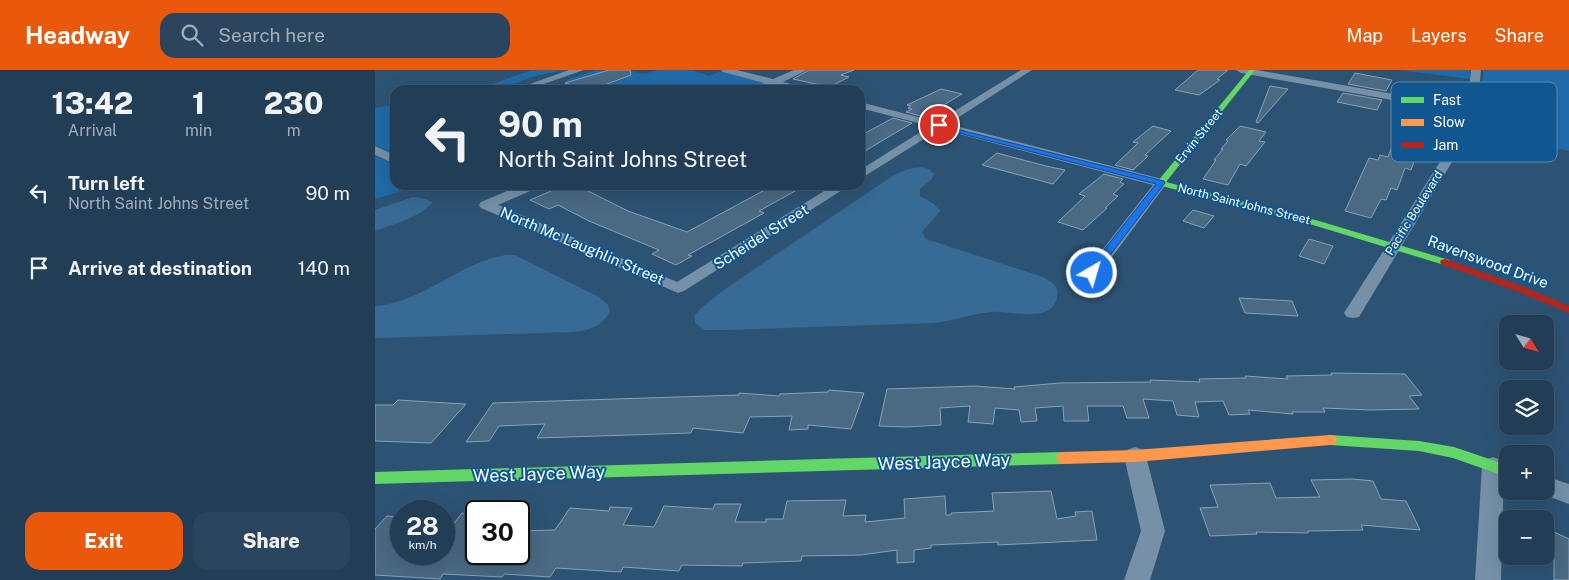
<!DOCTYPE html>
<html lang="en">
<head>
<meta charset="utf-8">
<style>
	:root { --surface:#223e57; --page:#2a455d; --text:#f1f3f6; --muted:#a2aeba; --line:#3f576d; --accent:#ea580c }
	body { margin:0; font-family:"Public Sans",sans-serif; background:var(--page); color:var(--text); height:100vh; display:flex; flex-direction:column; font-size:19px; white-space:nowrap }
	* { box-sizing:border-box; margin:0 }
	p { font-size:16px; color:var(--muted) }
	.icon { flex:none; width:28px; height:28px; fill:none; stroke:currentColor; stroke-width:2; stroke-linecap:round; stroke-linejoin:round }
	.map { position:relative; flex:1; overflow:hidden }
	.panel { display:flex; flex-direction:column; background:var(--surface); width:375px }
	.panel>* { flex:none }
	.guide { position:absolute; left:15px; top:15px; width:475px; height:105px; border-radius:15px; box-shadow:0 5px 20px #0002,0 0 0 1px var(--line); background:#223e57; color:var(--text); overflow:hidden }
	.needle { width:32px; rotate:127deg }
	.controls { position:absolute; left:1124px; top:245px; display:grid; gap:10px }
	.controls a { display:grid; place-items:center; width:55px; height:55px; border-radius:10px; background:var(--surface); box-shadow:0 5px 20px #0002,0 0 0 1px var(--line); font-size:25px }
	.speed { position:absolute; left:15px; top:430px; display:flex; gap:10px; font-size:25px; font-weight:700; text-align:center }
	.speed>* { display:grid; place-content:center; width:65px; height:65px; border-radius:50%; background:var(--surface); box-shadow:0 5px 20px #0002,0 0 0 1px var(--line); line-height:1 }
	.speed small { font-size:12px; font-weight:400 }
	.speed .limit { border:2px solid #111; border-radius:8px; background:#fff; color:#111 }
	.pin { position:absolute; display:grid; place-items:center; width:42px; height:42px; color:#fff; margin:-21px; border:2px solid #fff; border-radius:50%; box-shadow:0 1px 5px #0007 }
	.me { position:absolute; width:55px; margin:-28px; rotate:38deg; stroke-linejoin:round; filter:drop-shadow(0 0 4px #0008) }
	.turn { display:flex; align-items:center; gap:18px; height:105px; padding:0 25px; font-size:22px }
	.turn .icon { width:65px; height:65px; stroke-width:2.5 }
	.turn b { display:block; font-size:35px; line-height:42px }
	.eta { display:flex; justify-content:space-evenly; align-items:center; height:85px; text-align:center }
	.eta b { font-size:30px; font-weight:800; line-height:35px }
	.primary-button { display:flex; gap:10px; margin-top:auto; padding:10px 25px }
	.primary-button a { flex:1; height:58px; border-radius:15px; background:var(--accent); color:#fff; font-size:20px; font-weight:800; line-height:58px; text-align:center }
	.primary-button a+a { background:var(--page); color:var(--text) }
	ul { padding:0; list-style:none }
	li { display:flex; align-items:center; gap:15px; height:75px; padding:0 25px }
	li div { flex:1 }
	li b { display:block; font-size:19px }
	li em { font-style:normal }
	header { display:flex; align-items:center; gap:30px; box-sizing:border-box; height:70px; padding:0 25px; background:var(--accent); color:#fff }
	header strong { font-size:24px }
	nav { display:flex; gap:28px; margin-inline-start:auto; font-size:18px }
	.search { width:350px; height:45px; background:var(--page); display:flex; align-items:center; gap:12px; box-sizing:border-box; padding:0 18px; border-radius:15px; color:var(--muted); font-size:19px }
	main { display:flex; flex:1; min-height:0 }
	.map>svg:first-child { display:block }
</style>
</head>
<body>
<header>
<strong>Headway</strong>
<div class="search"><svg class="icon" aria-label="search" viewBox="0 0 24 24"><circle cx="10" cy="10" r="6"/><path d="M15 15l6 6"/></svg>Search here</div>
<nav><a>Map</a><a>Layers</a><a>Share</a></nav>
</header>
<main>
<section class="panel">
<div class="eta">
<div><b>13:42</b><p>Arrival</p></div>
<div><b>1</b><p>min</p></div>
<div><b>230</b><p>m</p></div>
</div>
<ul>
<li><svg class="icon" aria-label="left" viewBox="0 0 24 24"><path d="M17 20v-9H6M10 6l-5 5 5 5"/></svg><div><b>Turn left</b><p>North Saint Johns Street</p></div><em>90 m</em></li>
<li><svg class="icon" aria-label="arrive" viewBox="0 0 24 24"><path d="M6 21V4h12l-3 4 3 4H6"/></svg><div><b>Arrive at destination</b></div><em>140 m</em></li>
</ul>
<div class="primary-button"><a>Exit</a><a>Share</a></div>
</section>
<div class="map">
<svg width="1194" height="510" viewBox="0 0 1194 510">
	<rect width="100%" height="100%" fill="#2d5374"/>
	<g fill="#206ba7">
		<path d="M157,0H191L160,6L132,16L137,20H101Z"/>
		<path d="M221,0H253L269,4L283,0H317L334,6L346,1L391,12L373,20H328L309,15L294,20H173L190,14L194,9Z"/>
		<path d="M1025,0H1095V9Z"/>
		<path d="M1108,0H1194V81L1109,64L1117,55L1114,49L1143,16L1108,12Z"/>
		<path d="M20,35V84L0,75V38Z"/>
		<path d="M0,86L20,95V115H48L0,129Z"/>
	</g>
	<g fill="#376a94">
		<path d="M546,97L554,99L559,104L557,109L545,119V126L559,134L565,141L547,162L551,169L668,207C676,212 685,216 682,227C677,255 635,240 616,242C597,244 578,251 558,253L352,260H330L320,253L319,246L327,237L353,217L519,105L533,99Z"/>
		<path d="M38,127L51,129L57,133C44,148 18,154 0,161V140Z"/>
		<path d="M131,185H140L224,227L233,235L235,241C227,257 214,260 198,262L0,268V236C47,233 85,192 131,185Z"/>
	</g>
	<g fill="#4a6983" stroke="#89a1b5">
		<path d="M234,0H255L256,5L216,20L190,13Z"/>
		<path d="M434,0H479L466,5L474,7L454,17L418,9Z"/>
		<path d="M823,0H853L842,9L845,10L824,25L800,20Z"/>
		<path d="M980,3L1017,10L1011,21L973,14Z"/>
		<path d="M895,16L913,19L883,53L881,52Z"/>
		<path d="M566,19L587,24L549,47L531,42L537,39L533,38L536,36L532,35Z"/>
		<path d="M968,23L1007,30L1002,40L962,32Z"/>
		<path d="M1047,41L1060,43L1046,82L1043,81L1036,100L1030,98L1022,120L1016,118L1011,130L1006,129L996,148L970,141L994,88L1003,90L1005,85L1013,87L1020,69L1035,72Z"/>
		<path d="M518,48L537,53L485,84V66Z"/>
		<path d="M778,56L796,61L770,85L773,86L758,100L740,95L763,73L758,72Z"/>
		<path d="M865,56L891,62L884,71L890,72L871,96L865,94L853,115L828,109L841,90H839L848,79H846L853,71L851,70Z"/>
		<path d="M622,83L671,96L690,100L678,114L607,95Z"/>
		<path d="M729,104L748,109L745,112L749,114L738,124L743,126L730,138H732L708,160L683,152L710,126L704,124Z"/>
		<path d="M190,115H201L253,141L312,162L399,115H431L384,141L389,143L313,185L317,186L301,195L277,184L284,180L214,151L183,135L174,139L155,130Z"/>
		<path d="M818,140L839,146L829,158L808,151Z"/>
		<path d="M934,169L958,176L949,194L924,186Z"/>
		<path d="M864,228L917,231L923,246L870,243Z"/>
		<path d="M956,303L1030,304L1047,325L1034,326L1044,339L995,340L948,338L950,342H917L918,344L873,340L875,344L854,345L848,331L820,332L824,347L802,345L798,331L768,329L774,348H752L748,336H712L714,351H689L688,336L660,338L662,351L646,352L644,340L620,338L618,354L593,352L595,336L565,338L566,355L531,357L504,356L512,319L600,316L640,319L639,317L685,313L776,312L775,310L825,312L824,309L871,308L870,306L913,309L911,306L957,305Z"/>
		<path d="M454,320L489,323L476,359L433,355V359L414,360L417,346L375,347L368,363L318,358L316,363L162,368L170,354L124,356L114,371L91,372L118,333L364,325V323L404,326L405,324L453,322Z"/>
		<path d="M23,330L55,332L91,334L56,373L0,371V335H18Z"/>
		<path d="M977,409L998,411L1006,429L1031,431L1045,460L986,455L988,460L933,461V463L881,462L882,464L835,466L825,438L843,437L835,415L895,413L901,428L945,427L936,410Z"/>
		<path d="M676,421L682,449L701,446L700,442L717,441L722,470L623,475V472L556,475V478L539,480V492L522,493V480L486,485L427,486L426,491L368,493L367,496L307,495L304,501L248,497L246,502L181,498L175,507L129,504L127,507L68,504L65,509L0,505V459L12,446L26,447V484H69V466L87,443L101,444V484H144V461L180,460L195,438L234,441L235,437L257,438L248,455L279,457L289,436L338,439L340,434H366L360,452H391V449H408L412,431L471,430L468,446L491,445L490,452L530,448L529,429L570,426L571,445H576V443L619,441L617,423Z"/>
		<path d="M1177,461L1194,469V510H1179V482L1176,481Z"/>
	</g>
	<g fill="none" stroke-linecap="round" stroke-linejoin="round">
		<g fill="#7590a7" fill-rule="evenodd">
			<path d="M194,0H209L163,16H157L155,14Z"/>
			<path d="M346,0H362L398,9L419,0H432L408,12L433,18L434,20H417L399,15L388,20H375L389,13L348,2Z"/>
			<path d="M646,0H657L573,54L791,110L792,113L723,206H711L709,203L778,115L565,59L485,109V100L555,56L485,38V32L562,52Z"/>
			<path d="M861,0H882L1081,35L1093,31L1096,0H1106L1103,32L1094,39L1105,43L1116,53L1077,92L984,247L978,248L972,247L969,243L1068,87L1104,53L1097,47L1079,41L866,3Z"/>
			<path d="M0,76L20,85V94L0,85Z"/>
			<path d="M146,115H164L162,118L123,135L302,212L459,115H475L309,221L303,223L106,138L104,135L106,132Z"/>
			<path d="M760,377L768,380L771,386L790,461L775,510H749L766,461L749,386L752,380Z"/>
			<path d="M1118,387L1126,390L1129,396L1126,510H1100L1107,396L1110,390Z"/>
			<path d="M1170,406L1194,414V434L1162,422L1170,421Z"/>
		</g>
		<g fill="#63d668" fill-rule="evenodd">
			<path d="M874,0H880L791,112L944,151L1074,190L1075,192L1074,194H1066L938,155L783,115V111Z"/>
			<path d="M955,365L1044,371L1079,377L1132,395V407L1078,388L1044,381L955,375L950,374L948,370L950,366Z"/>
			<path d="M688,382L693,384L695,388L693,392L688,394L0,414V402Z"/>
		</g>
		<path fill="#ff974d" fill-rule="evenodd" d="M955,365L960,366L962,370L960,374L955,375L760,392L688,394L683,392L681,388L683,384L688,382L760,380Z"/>
		<path fill="#b3261e" fill-rule="evenodd" d="M1070,189L1149,217L1194,236V243L1141,221L1066,194L1065,192L1066,190Z"/>
	</g>
	<path fill="#1a73e8" stroke="#114b97" d="M561,54L789,111L790,113L720,205H713L711,203L713,200L781,114L561,57Z"/>
	<g text-anchor="middle" stroke-width="4" stroke-linejoin="round" paint-order="stroke">
		<g font-size="12" fill="#fff" stroke="#105691">
			<text transform="translate(824 66) rotate(-51)" y="4">Ervin Street</text>
			<text transform="translate(869 134) rotate(14)" y="4">North Saint Johns Street</text>
			<text transform="translate(1039 143) rotate(-58)" y="4">Pacific Boulevard</text>
		</g>
		<g font-size="15" fill="#fff" stroke="#105691">
			<text transform="translate(386 167) rotate(-32)" y="5">Scheidel Street</text>
			<text transform="translate(207 176) rotate(23)" y="5">North Mc Laughlin Street</text>
			<text transform="translate(1113 192) rotate(20)" y="5">Ravenswood Drive</text>
		</g>
		<g font-size="18" fill="#fff" stroke="#105691">
			<text transform="translate(569 392) rotate(-2)" y="6">West Jayce Way</text>
			<text transform="translate(164 404) rotate(-2)" y="6">West Jayce Way</text>
		</g>
	</g>
	<rect x="1016" y="12" width="166" height="80" rx="8" fill="#105691" stroke="#5889b2" stroke-width="1"/>
	<rect x="1026" y="27" width="23" height="6" fill="#63d668"/>
	<rect x="1026" y="49" width="23" height="7" fill="#ff974d"/>
	<rect x="1026" y="72" width="23" height="6" fill="#b3261e"/>
	<g font-size="14" fill="#fff">
		<text x="1058" y="35">Fast</text>
		<text x="1058" y="57">Slow</text>
		<text x="1058" y="80">Jam</text>
	</g>
</svg>
<div class="controls">
<a><svg class="needle" viewBox="-14 -14 28 28"><path d="M0-13l5 13h-10z" fill="#e53935"/><path d="M0 13l5-13h-10z" fill="#a2aeba"/></svg></a>
<a><svg class="icon" aria-label="layers" viewBox="0 0 24 24"><path d="M12 4l9 5-9 5-9-5zM3 14l9 5 9-5"/></svg></a>
<a>+</a>
<a>−</a>
</div>
<div class="speed"><div>28<small>km/h</small></div><div class="limit">30</div></div>
<div class="pin" style="left:564px;top:55px;background:#d93025"><svg class="icon" aria-label="arrive" viewBox="0 0 24 24"><path d="M6 21V4h12l-3 4 3 4H6"/></svg></div>
<svg class="me" style="left:717px;top:203px" viewBox="-20 -20 40 40"><circle r="17" fill="#1a73e8" stroke="#fff" stroke-width="3"/><path d="M0-11L8 9 0 5-8 9z" fill="#fff"/></svg>
<div class="guide">
<div class="turn"><svg class="icon" aria-label="left" viewBox="0 0 24 24"><path d="M17 20v-9H6M10 6l-5 5 5 5"/></svg><div><b>90 m</b>North Saint Johns Street</div></div>
</div>
</div>
</main>
</body>
</html>
